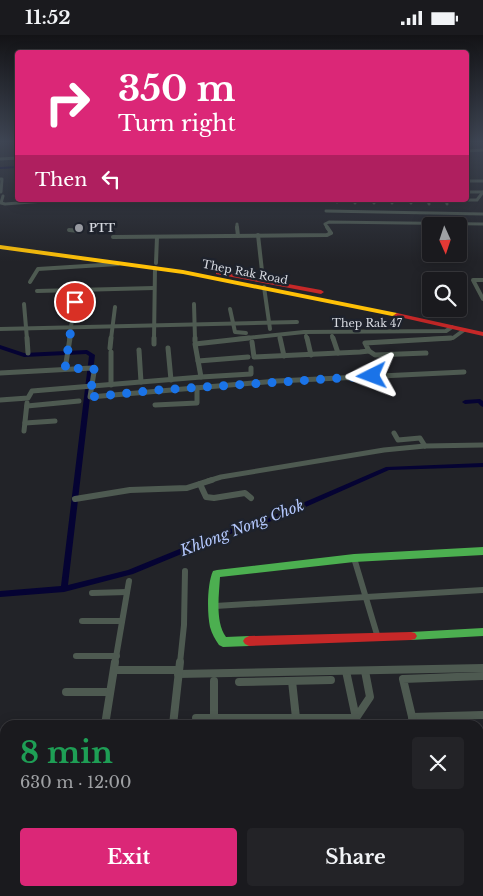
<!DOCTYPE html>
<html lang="en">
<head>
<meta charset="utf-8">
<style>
	:root { --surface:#1a1a1e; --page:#232327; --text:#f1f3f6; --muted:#9fa1a4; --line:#38383c; --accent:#db2777 }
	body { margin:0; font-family:"Libre Baskerville",serif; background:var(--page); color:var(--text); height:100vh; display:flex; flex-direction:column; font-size:19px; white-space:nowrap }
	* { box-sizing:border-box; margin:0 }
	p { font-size:16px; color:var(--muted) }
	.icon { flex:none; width:28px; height:28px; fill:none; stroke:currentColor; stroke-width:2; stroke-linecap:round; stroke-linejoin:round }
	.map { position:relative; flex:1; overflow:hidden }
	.details { position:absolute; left:0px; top:685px; width:484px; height:176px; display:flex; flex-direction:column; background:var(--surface); border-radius:15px 15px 0 0; box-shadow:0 2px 12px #0003,0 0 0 1px var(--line) }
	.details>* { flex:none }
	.banner { position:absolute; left:15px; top:15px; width:454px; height:152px; border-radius:5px; box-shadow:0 2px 12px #0003,0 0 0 1px var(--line); background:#db2777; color:#fff; overflow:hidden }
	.needle { width:32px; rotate:177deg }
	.tools { position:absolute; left:422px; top:182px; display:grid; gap:10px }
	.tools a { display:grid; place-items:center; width:45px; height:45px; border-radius:5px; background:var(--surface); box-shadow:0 2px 12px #0003,0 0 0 1px var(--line); font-size:25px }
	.pin { position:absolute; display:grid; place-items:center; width:42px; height:42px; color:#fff; margin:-21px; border:2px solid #fff; border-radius:50%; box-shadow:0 1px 5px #0007 }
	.me { position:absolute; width:55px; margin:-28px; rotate:267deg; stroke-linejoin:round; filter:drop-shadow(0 0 4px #0008) }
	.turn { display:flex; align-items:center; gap:18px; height:105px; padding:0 20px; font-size:22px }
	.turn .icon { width:65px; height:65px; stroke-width:2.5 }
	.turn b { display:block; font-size:35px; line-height:42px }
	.then { display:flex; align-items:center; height:48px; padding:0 20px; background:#0003; gap:10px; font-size:19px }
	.round { display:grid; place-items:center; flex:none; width:52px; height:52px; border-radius:5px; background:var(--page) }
	.summary { display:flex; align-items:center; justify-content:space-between; height:85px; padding:0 20px }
	h1 { font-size:30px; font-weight:700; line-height:38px; color:#1e9e55 }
	.button { display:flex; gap:10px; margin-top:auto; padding:10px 20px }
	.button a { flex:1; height:58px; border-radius:5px; background:var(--accent); color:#fff; font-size:20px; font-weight:700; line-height:58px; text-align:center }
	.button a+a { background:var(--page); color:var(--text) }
	.status { display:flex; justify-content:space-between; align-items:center; height:35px; padding:0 25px; background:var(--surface); direction:ltr }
	.status svg { height:14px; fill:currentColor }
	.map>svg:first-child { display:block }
</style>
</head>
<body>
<div class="status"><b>11:52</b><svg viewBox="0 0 49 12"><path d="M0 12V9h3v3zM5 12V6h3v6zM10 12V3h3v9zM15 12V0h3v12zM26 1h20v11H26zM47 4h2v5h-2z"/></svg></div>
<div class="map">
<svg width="483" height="861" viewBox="0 0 483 861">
	<rect width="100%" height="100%" fill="#222328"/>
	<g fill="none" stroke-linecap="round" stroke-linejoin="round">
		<g fill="#050333" fill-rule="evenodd">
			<path d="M18,131V133L0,134V132Z"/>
			<path d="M0,310L24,318L87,315L95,320L68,550L128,535L226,495L277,479L386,432L483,428V432L389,435L281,483L230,499L133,539L64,557L0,562V556L61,551L89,321L86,319L24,322L0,314Z"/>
			<path d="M480,364L483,366V372L481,371L478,368L465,369L462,367L465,365Z"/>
		</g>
		<g stroke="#4e5a51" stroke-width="3">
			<path d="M466,116L483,115"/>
			<path d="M0,124L18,123"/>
			<path d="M0,144H2L1,157"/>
			<path d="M466,146H483"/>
			<path d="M466,157H483"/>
			<path d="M3,161L1,168L5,169L57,165"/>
			<path d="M337,165V167"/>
			<path d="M355,165V168"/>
			<path d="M373,165L374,168"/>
			<path d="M392,165V168"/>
			<path d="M410,165L411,168"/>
			<path d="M428,165L429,169"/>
			<path d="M446,165L447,169"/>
			<path d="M457,165H477L483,157"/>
			<path d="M326,176L483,179"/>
			<path d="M237,189V194"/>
			<path d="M328,194L325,189L329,187L483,189"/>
		</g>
		<g stroke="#4e5a51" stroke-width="4">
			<path d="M237,192L238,201"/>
			<path d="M69,195L80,196"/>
			<path d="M258,200L263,245"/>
			<path d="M113,202L327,200L331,198L327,192"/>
			<path d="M156,228L157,202"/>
			<path d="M483,245H473L483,264"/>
			<path d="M30,247L38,234L118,229"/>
			<path d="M264,252L270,294"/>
			<path d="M37,256L154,253"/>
			<path d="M24,269L27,304"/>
			<path d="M194,269L195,304"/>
			<path d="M230,274L235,297L246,298"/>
			<path d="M0,294L297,287"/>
			<path d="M306,301L307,304"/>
			<path d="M332,301L333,304"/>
			<path d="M69,304L75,267"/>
			<path d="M111,304L115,272"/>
			<path d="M154,304L155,233"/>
			<path d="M237,304L304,297L446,296L452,292"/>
			<path d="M429,304L453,303L464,295"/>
		</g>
		<g stroke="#4e5a51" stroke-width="5">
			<path d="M27,303L28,318"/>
			<path d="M154,303V309"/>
			<path d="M195,303V306"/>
			<path d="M280,303L284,321"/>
			<path d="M307,303L311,320"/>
			<path d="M333,303L338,318"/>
			<path d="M252,307L254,322L360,317L369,316L365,308L451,303"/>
			<path d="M110,313L111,303"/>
			<path d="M168,313L171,345"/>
			<path d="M139,315L141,347"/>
			<path d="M369,316L375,320L426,318"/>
			<path d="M111,317V350"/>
			<path d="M198,326L248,322"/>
			<path d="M65,334L70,303"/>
			<path d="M0,338L92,333L94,337L90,362L277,346L464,337"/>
			<path d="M201,342L251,339V333"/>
			<path d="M0,365L28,363L32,356L201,342L195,309L249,303"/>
			<path d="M155,370L197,368V353"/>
			<path d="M27,371L79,366"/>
			<path d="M25,388L55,386"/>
			<path d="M24,396L27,368"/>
			<path d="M394,398L398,405L420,403L425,411"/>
			<path d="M208,446L221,442L384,415L425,411L483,410"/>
		</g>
		<g stroke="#4e5a51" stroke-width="6">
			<path d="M200,449L206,462L214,463L245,458L251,463"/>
			<path d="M75,464L130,455L187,453L212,445"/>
			<path d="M354,523L378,603"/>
			<path d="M92,558L127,557"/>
			<path d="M215,571L483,555"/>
			<path d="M82,586H122"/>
			<path d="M76,621H117"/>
			<path d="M115,628L129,546"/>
			<path d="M180,628L184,590L185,536"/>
		</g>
		<g stroke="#4e5a51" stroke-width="8">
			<path d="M114,635H178"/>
			<path d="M346,636L356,683L370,662L365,636"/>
			<path d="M178,639L483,633"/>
			<path d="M214,646V683"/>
			<path d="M292,646L296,683"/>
			<path d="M239,647L331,645"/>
			<path d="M66,657H110"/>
			<path d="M412,682L483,680"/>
			<path d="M196,683H356V690"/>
			<path d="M105,690L115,627"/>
			<path d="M173,690L180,627"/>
			<path d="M414,690L403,644L483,641"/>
			<path d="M479,721H483"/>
			<path d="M479,764H483"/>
			<path d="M479,778H483"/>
			<path d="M157,856V861"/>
			<path d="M286,856V861"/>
			<path d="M395,856V861"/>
			<path d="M76,861L77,856"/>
		</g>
		<g fill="#4caf50" fill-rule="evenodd">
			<path d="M483,512V520L354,527L220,542C219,560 215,587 226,602L249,601L253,603L255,606L253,609L249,611L223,612L219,610C215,604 212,599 210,592C207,578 207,549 213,536L217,535L354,519Z"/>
			<path d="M483,593V601L411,605L407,604L405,601L407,598L411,597Z"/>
		</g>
		<path fill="#ffc107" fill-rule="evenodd" d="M0,210L183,235L397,278L400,280L397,282L183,239L0,214Z"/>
		<g fill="#c62828" fill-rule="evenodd">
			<path d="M218,236L321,255L324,257L321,259L216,239V237Z"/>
			<path d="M397,278L483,297V301L395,281L394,280Z"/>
			<path d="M411,597L415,598L417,601L415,604L411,605L249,611L245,609L243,606L245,603L249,601Z"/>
		</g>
	</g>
	<linearGradient id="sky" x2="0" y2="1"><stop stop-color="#131316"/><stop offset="0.47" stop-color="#3e4553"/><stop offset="1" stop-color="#3e4553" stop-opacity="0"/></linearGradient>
	<rect width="483" height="227" fill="url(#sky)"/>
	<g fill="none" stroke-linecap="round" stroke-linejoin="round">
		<path stroke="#1a73e8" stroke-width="9" stroke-dasharray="0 16.2" d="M75,267L65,334L89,333L94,334L90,362L158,355L372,341"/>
	</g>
	<circle fill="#9799a0" stroke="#1e222c" stroke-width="2" cx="79" cy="193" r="5"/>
	<g text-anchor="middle" stroke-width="5" stroke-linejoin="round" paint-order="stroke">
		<g font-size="11" font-weight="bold" fill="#d6d9e0" stroke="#1e222c" text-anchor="start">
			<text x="89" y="197">PTT</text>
		</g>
		<g font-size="11" fill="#d6d9e0" stroke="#1e222c">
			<text transform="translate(245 237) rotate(11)" y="4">Thep Rak Road</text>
			<text x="367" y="292">Thep Rak 47</text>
		</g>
		<g font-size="15" font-style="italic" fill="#b2c6fb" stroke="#1e222c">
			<text transform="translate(242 493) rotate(-21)" y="5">Khlong Nong Chok</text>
		</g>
	</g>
</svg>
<div class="tools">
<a><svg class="needle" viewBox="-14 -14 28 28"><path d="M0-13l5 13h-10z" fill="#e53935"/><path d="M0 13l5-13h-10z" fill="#9fa1a4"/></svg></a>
<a><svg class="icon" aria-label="search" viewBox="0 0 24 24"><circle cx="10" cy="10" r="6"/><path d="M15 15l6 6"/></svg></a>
</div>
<div class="pin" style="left:75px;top:267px;background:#d93025"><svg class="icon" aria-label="arrive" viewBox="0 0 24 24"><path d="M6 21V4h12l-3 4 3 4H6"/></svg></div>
<svg class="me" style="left:372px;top:341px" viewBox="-20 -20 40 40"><path d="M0-17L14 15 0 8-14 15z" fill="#1a73e8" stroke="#fff" stroke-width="4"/></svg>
<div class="banner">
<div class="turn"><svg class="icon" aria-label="right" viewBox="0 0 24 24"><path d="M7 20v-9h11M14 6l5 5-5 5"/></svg><div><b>350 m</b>Turn right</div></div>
<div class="then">Then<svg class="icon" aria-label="left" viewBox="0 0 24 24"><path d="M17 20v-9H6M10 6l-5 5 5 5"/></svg></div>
</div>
<section class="details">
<div class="summary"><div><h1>8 min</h1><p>630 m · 12:00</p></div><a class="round"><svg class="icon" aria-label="close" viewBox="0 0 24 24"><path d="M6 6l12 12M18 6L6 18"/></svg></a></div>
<div class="button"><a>Exit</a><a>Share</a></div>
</section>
</div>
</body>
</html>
